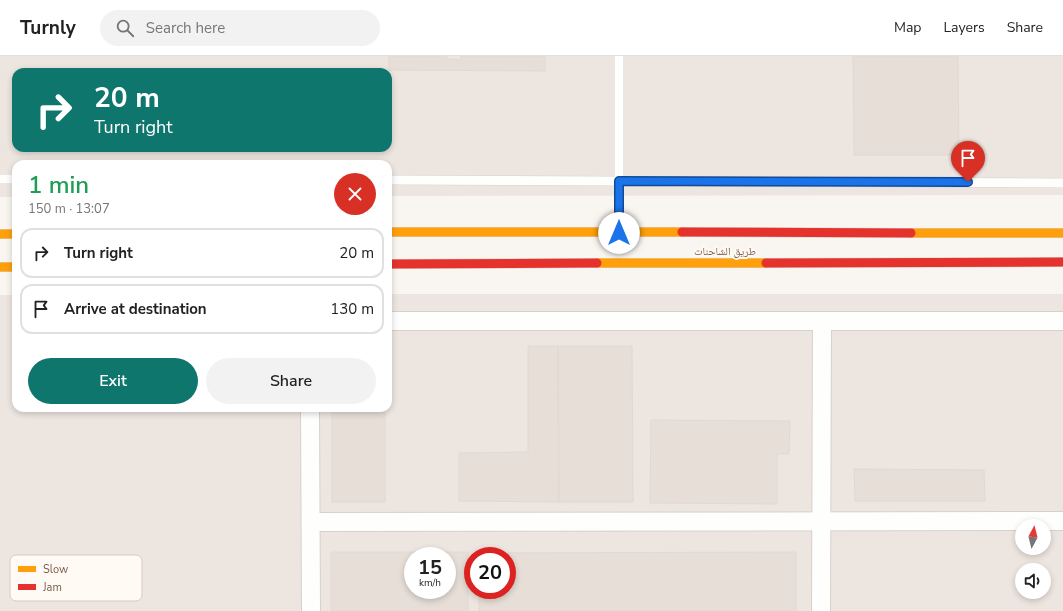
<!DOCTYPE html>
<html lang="en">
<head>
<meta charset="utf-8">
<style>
	:root { --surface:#fff; --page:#f2f2f2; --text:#222; --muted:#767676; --line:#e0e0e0; --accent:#0f766e }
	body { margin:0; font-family:"Nunito Sans","Noto Naskh Arabic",sans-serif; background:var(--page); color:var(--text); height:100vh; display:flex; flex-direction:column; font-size:15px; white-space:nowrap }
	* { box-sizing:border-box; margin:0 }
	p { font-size:13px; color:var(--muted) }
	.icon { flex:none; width:22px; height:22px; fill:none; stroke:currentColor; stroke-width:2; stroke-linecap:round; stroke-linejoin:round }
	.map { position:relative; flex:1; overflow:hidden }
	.drawer { position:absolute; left:12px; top:104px; width:380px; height:252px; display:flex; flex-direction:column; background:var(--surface); border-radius:12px; box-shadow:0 2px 6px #0003 }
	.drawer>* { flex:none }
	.guide { position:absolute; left:12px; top:12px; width:380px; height:84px; border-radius:12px; box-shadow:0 2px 6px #0003; background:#0f766e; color:#fff; overflow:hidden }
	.needle { width:26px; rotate:7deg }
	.controls { position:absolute; left:1015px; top:463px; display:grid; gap:8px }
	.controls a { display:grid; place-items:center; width:36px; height:36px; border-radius:50%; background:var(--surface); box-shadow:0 2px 6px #0003; font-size:20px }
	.speed { position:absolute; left:404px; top:491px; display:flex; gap:8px; font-size:20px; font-weight:700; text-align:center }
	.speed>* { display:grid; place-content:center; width:52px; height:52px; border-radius:50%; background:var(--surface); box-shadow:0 2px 6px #0003; line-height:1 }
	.speed small { font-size:10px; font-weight:400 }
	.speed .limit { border:6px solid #d22; background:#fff; color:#111 }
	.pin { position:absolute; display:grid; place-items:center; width:34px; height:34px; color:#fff; margin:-41px -17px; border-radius:50% 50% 50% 0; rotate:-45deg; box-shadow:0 0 4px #0007 }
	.pin .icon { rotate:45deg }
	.me { position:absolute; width:44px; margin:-22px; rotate:0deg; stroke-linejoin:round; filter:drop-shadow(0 0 3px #0008) }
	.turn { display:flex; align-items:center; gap:14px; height:84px; padding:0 16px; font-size:18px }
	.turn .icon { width:52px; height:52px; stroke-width:2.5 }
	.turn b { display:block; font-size:28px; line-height:34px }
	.round { display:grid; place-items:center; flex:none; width:42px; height:42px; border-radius:21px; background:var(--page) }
	.summary { display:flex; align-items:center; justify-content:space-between; height:68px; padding:0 16px }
	h1 { font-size:24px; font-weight:600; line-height:30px; color:#1e9e55 }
	.primary-button { display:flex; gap:8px; margin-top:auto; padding:8px 16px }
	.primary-button a { flex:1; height:46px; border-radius:24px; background:var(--accent); color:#fff; font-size:16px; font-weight:600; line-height:46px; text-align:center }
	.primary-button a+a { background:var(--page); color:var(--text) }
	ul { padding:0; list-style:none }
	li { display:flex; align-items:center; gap:12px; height:50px; margin:0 8px 6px; padding:0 8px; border:2px solid var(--line); border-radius:12px }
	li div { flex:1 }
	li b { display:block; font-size:15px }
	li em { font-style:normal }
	header { display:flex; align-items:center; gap:24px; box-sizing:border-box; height:56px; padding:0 20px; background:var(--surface); border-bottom:1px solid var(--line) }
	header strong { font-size:19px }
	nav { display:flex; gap:22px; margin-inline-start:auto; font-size:14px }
	.search { width:280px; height:36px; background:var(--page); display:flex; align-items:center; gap:10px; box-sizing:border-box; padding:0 14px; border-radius:22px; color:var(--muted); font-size:15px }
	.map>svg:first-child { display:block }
</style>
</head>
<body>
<header>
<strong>Turnly</strong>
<div class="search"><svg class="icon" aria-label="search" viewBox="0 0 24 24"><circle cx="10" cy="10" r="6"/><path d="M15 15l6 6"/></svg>Search here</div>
<nav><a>Map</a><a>Layers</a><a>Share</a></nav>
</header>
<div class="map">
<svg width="1063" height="555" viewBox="0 0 1063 555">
	<rect width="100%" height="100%" fill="#f9f5f0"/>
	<g fill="#ede5e0" fill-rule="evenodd">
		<path d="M0,0H1063V139L388,140V108H16V141H0ZM16,16H388V92H16Z"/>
		<path d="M388,238H1063V555H0V239H16V352H388ZM1022,470H1044V492H1022ZM413,500H447V534H413ZM473,500H507V534H473ZM1022,514H1044V536H1022Z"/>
	</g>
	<g fill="#e6ded7" stroke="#e2d8d2" fill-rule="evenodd">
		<path d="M389,0H447V3L461,4V0H545V15L389,14Z"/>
		<path d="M853,0H958L959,99H854Z"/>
		<path d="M528,290H558L559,446L459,445V397L528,396Z"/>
		<path d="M558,290H632L633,446H559Z"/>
		<rect x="332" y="352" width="53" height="94"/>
		<path d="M651,364L790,365L789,398H777V448L650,447Z"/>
		<path d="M854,413L984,414L985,445H855Z"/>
		<path d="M331,496H468V555H331ZM413,500H447V534H413Z"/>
		<path d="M796,496V555H479V534H507V500H479V497Z"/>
	</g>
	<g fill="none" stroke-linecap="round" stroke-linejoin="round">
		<defs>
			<g id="lane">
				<path d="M0,123H16"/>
				<path d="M388,124L1063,127"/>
				<path d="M619,177V0"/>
			</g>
			<g id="street">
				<path d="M388,265H1063"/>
				<path d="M310,352L311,555"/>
				<path d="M311,466L1063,465"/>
				<path d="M821,555L822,265"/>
			</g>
			<g id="slow">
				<path d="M388,176H682"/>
				<path d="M911,177H1063"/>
				<path d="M0,178H16"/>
				<path d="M597,207H766"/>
				<path d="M0,211H16"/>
			</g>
			<g id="jam">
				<path d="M682,176L911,177"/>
				<path d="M766,207L1063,206"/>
				<path d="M388,208L597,207"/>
			</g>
		</defs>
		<use href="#lane" stroke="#d7d1cb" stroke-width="10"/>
		<use href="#street" stroke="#d7d1cb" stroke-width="20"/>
		<use href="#slow" stroke="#d9d2cb" stroke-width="10"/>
		<use href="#jam" stroke="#d9d2cb" stroke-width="10"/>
		<use href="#lane" stroke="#fefefd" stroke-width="9"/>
		<use href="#street" stroke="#fefefd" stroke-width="18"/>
		<use href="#slow" stroke="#ff9f0a" stroke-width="9"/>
		<use href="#jam" stroke="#e5322d" stroke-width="9"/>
	</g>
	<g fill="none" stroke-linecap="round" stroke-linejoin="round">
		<defs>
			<path id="route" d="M619,177V125L968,126"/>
		</defs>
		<use href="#route" stroke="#114b97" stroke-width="10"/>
		<use href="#route" stroke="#1a73e8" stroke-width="7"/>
	</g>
	<g text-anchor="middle" stroke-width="4" stroke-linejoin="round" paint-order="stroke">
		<g font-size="11" fill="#7a5c4d" stroke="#fffaf3">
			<text x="725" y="199">طريق الشاحنات</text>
		</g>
	</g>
	<rect x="10" y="499" width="132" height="46" rx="6" fill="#fffaf3" stroke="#d7cbc1" stroke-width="1"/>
	<rect x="18" y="510" width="18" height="6" fill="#ff9f0a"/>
	<rect x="18" y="528" width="18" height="6" fill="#e5322d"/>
	<g font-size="11" fill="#7a5c4d">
		<text x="43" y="517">Slow</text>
		<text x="43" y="535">Jam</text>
	</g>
</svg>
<div class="controls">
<a><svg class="needle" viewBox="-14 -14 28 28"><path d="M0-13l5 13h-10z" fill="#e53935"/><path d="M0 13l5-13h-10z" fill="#767676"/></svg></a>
<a><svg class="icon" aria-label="sound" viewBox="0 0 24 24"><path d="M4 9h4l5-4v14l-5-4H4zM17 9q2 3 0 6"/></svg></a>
</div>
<div class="speed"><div>15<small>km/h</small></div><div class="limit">20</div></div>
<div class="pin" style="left:968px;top:126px;background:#d93025"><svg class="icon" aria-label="arrive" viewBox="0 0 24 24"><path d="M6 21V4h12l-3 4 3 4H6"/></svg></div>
<svg class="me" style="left:619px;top:177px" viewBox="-20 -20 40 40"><circle r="19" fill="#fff"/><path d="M0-13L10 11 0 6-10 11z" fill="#1a73e8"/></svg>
<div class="guide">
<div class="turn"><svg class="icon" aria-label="right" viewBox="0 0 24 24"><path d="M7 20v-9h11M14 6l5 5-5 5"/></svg><div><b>20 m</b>Turn right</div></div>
</div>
<section class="drawer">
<div class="summary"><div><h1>1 min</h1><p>150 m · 13:07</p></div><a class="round" style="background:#d93025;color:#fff"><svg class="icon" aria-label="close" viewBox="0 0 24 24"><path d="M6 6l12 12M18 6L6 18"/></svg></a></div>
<ul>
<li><svg class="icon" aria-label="right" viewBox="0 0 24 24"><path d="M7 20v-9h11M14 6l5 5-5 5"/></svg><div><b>Turn right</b></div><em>20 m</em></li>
<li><svg class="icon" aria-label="arrive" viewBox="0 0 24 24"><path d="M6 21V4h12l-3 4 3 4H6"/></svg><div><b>Arrive at destination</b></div><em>130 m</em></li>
</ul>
<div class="primary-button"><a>Exit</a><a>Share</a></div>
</section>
</div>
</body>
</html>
